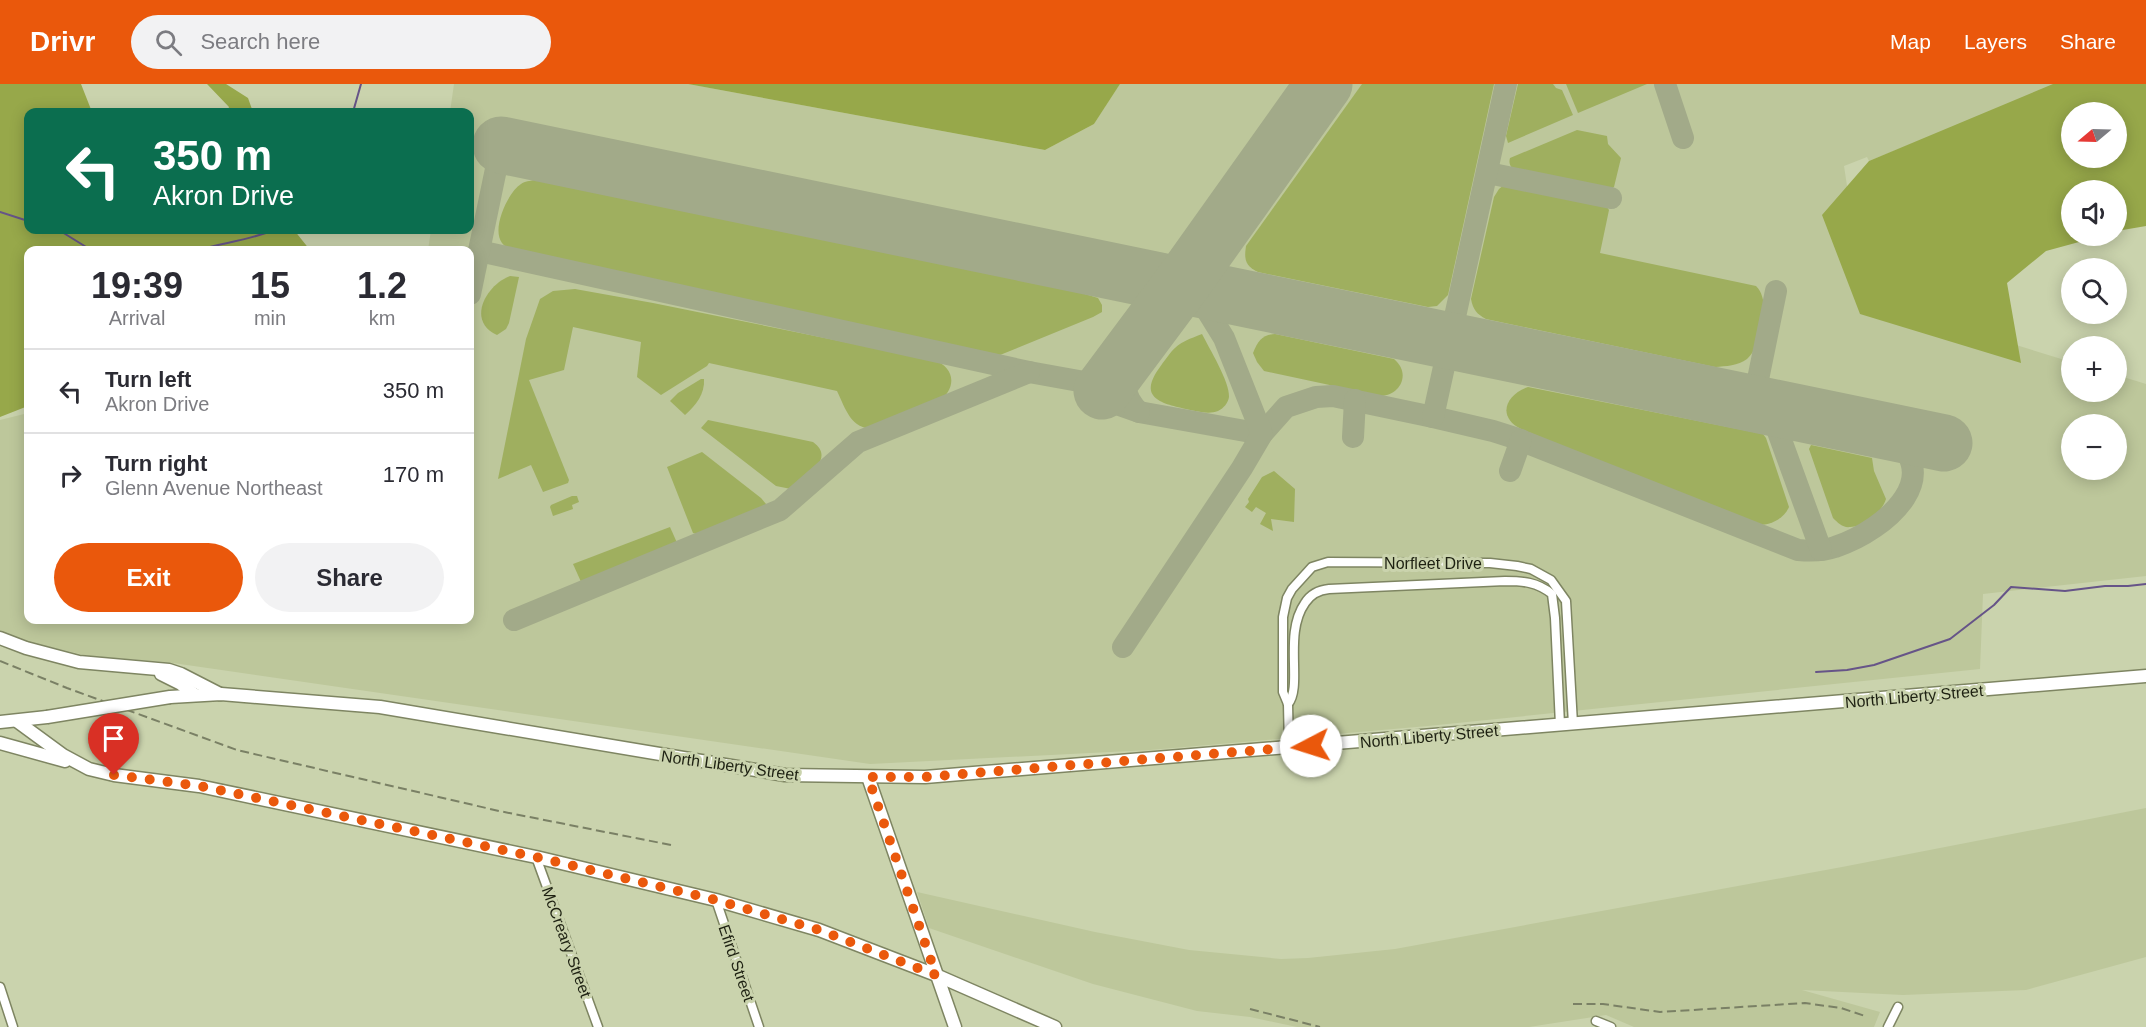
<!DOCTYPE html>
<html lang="en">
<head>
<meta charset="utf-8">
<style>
	:root { --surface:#fff; --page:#f2f2f3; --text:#2b2b33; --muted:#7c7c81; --line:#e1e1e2; --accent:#ea580c }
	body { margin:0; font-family:Helvetica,sans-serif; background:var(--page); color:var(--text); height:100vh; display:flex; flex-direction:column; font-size:22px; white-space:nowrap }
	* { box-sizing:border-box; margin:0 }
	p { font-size:20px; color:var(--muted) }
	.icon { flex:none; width:33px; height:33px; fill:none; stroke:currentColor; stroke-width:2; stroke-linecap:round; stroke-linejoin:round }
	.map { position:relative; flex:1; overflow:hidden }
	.drawer { position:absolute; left:24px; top:162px; width:450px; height:378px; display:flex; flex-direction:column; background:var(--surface); border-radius:12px; box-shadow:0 3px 15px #0003 }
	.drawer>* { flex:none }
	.banner { position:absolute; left:24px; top:24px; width:450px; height:126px; border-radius:12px; box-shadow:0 3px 15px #0003; background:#0b6e4f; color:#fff; overflow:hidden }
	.needle { width:39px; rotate:251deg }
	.controls { position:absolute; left:2061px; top:18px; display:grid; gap:12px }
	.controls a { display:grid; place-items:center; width:66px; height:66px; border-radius:50%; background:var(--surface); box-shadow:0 3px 15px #0003; font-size:30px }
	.pin { position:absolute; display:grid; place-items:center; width:51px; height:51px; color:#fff; margin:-62px -26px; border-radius:50% 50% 50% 0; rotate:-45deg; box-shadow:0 0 6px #0007 }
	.pin .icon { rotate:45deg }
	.me { position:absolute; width:66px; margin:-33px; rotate:265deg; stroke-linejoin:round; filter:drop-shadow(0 0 4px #0008) }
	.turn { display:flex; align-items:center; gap:21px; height:126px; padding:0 30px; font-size:27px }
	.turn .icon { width:78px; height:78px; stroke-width:2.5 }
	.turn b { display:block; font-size:42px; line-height:51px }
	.eta { display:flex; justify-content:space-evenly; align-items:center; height:102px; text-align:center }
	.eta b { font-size:36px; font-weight:800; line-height:42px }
	.cta { display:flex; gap:12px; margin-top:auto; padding:12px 30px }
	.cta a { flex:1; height:69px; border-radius:36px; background:var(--accent); color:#fff; font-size:24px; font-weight:800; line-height:69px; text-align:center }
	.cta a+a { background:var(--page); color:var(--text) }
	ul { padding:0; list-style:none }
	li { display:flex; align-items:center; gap:18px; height:84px; padding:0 30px; border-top:2px solid var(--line) }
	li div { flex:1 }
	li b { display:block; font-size:22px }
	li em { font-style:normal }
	header { display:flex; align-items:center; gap:36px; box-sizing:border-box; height:84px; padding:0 30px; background:var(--accent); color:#fff }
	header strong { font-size:28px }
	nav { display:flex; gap:33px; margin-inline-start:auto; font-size:21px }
	.search { width:420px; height:54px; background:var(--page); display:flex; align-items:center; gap:15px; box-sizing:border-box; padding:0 21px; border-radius:33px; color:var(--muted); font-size:22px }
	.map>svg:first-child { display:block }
</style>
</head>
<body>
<header>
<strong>Drivr</strong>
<div class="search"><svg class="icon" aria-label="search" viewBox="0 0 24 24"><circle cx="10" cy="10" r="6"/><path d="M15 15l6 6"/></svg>Search here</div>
<nav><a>Map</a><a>Layers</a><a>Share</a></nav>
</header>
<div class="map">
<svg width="2146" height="943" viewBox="0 0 2146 943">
	<rect width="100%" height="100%" fill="#cad3ad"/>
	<g fill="#bdc79b" fill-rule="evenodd">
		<path d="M454,0H688L1045,66L1094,40L1120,0H2059L1869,77L1867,73L1844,82L1864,214L2071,278L2072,308H2116L2117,291L2146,300V492L1983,510L1980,585L1428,642L1150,666L870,680L166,578L89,572L11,554L0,550V336L28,329V536H470V166H428L431,146H470V28H450ZM2072,340H2116V386H2072Z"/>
		<path d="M2146,724V873L2026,906L1903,911L1802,906L1880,928L1874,943H1634L1606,931L1529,943H1297L1250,933L1197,927L1093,900L929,844L917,808L1095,848L1189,866L1281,875L1308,874L1395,865L1842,783Z"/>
	</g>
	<g fill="#9faf5f">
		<path d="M1362,0H1494L1448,211L1437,222L1428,223L1258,188C1245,182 1244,175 1246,162Z"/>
		<path d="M1518,0H1553L1556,4L1562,6L1573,31L1508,59L1506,52Z"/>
		<path d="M1566,0H1647L1578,29Z"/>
		<path d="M1577,46L1607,52L1608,60L1621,74L1614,103L1608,107L1518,88C1512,85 1508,81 1510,74Z"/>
		<path d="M534,96L1075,207L1098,214L1102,221V228L1093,233L1000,271L522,170C516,167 506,165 502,159C491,145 508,108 521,100C525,97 530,97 534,96Z"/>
		<path d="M1504,101L1520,103L1605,120L1609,126L1600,169L1756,202C1772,217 1762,262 1747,275C1738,282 1726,282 1715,283L1486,235C1477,230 1473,226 1471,215L1494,113L1499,105Z"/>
		<path d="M510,192L519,193L509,239L506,245L497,251C466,237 486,201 510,192Z"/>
		<path d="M575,205L653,219L933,276C956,283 957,305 938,318L874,345C851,345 846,326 837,307L709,279L707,282L661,311L637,293L641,258L573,243L564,286L529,296L569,396L568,399L543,408L531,381L498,395L526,255L540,215L553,207Z"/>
		<path d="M1202,250C1209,264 1230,298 1229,313C1228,319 1224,324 1218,327C1208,331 1196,327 1186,325C1159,319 1138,313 1160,283C1176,261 1176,260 1202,250Z"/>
		<path d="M1275,250L1394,275C1411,289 1401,311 1381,312L1264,287L1257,278L1253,269C1258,257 1262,251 1275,250Z"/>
		<path d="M701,295H704C705,310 696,321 685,331L670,317L678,309Z"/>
		<path d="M1528,303L1763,350L1766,354L1789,423C1783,437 1766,443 1752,440L1521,345C1497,333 1505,311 1528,303Z"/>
		<path d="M708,336L813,358C837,375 804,394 791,405L776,402L701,344Z"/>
		<path d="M1811,361L1872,374L1874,387L1886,415C1882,428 1865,443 1850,443C1843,444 1838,439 1833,434L1809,365Z"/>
		<path d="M702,368L761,414L766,420V424L700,451L693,449L667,383Z"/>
		<path d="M1274,387L1295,405L1294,438L1271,435L1273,447L1260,440L1266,429L1256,423L1252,428L1245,423L1249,418L1248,415L1262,393Z"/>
		<path d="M572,412H577L579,418L572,421L573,425L553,432L550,423L551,421Z"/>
		<path d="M670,443L678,461L582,500L573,480Z"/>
	</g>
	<g fill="#97a84a" fill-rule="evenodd">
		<path d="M0,0H81L92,28H28V146H294L310,166H206L185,163L168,166H28V289L25,298L28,301V322L0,333Z"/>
		<path d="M207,0H226L248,14L253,28H227L229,23Z"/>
		<path d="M688,0H1120L1094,40L1045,66Z"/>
		<path d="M2053,0H2146V142L2117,147L2116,106H2072V152H2101L2046,167L2007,199L2021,279L1860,230L1822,131L1869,77ZM2072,28H2116V74H2072Z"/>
	</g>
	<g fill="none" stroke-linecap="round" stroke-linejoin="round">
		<g stroke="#665488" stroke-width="2">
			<path d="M353,28L361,0"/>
			<path d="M0,128L28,137"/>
			<path d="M54,146L62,148L91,166"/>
			<path d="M198,166C225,158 247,157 274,146"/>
			<path d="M1816,588L1847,586L1874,581L1950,555L1994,521L2011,503L2065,507L2105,502H2128L2146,500"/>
		</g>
		<g stroke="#a2aa89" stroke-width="22">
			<path d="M1665,0L1683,54"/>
			<path d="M1488,89L1611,114"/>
			<path d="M479,167L1029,288L1090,299L1122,322L1139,328L1262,350L1286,323L1316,313L1333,312L1433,333L1493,347L1515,354L1798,466C1810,467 1824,467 1835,463C1887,446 1954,387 1880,346"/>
			<path d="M470,210L501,61"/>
			<path d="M1214,231C1200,197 1210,177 1221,144"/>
			<path d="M1127,273C1123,295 1122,312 1139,328"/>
			<path d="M1753,320L1776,207"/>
			<path d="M1769,323L1821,466"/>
			<path d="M1433,333L1506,0"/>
			<path d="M1353,353L1355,316"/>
			<path d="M1510,387L1521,356"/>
			<path d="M514,536L780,426L858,358L1029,288"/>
			<path d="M1123,563L1242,384L1262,350L1224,254L1203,220L1181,201"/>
		</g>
		<g stroke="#a2aa89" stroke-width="57">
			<path d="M501,61L1944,359"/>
			<path d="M1102,307L1181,201L1324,0"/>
		</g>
		<defs>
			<g id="street">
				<path d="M1288,620C1303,602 1283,550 1305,519C1310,511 1319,506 1329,505L1505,497C1523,497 1537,498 1552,510L1555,534L1560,641"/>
				<path d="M1289,664L1288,620L1283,608V533L1287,514L1292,505L1312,483L1328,478L1490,479L1517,482L1531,485L1551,496L1566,517L1573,640"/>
				<path d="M536,773L598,943"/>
				<path d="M716,816L759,943"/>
				<path d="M0,903L13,943"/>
				<path d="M1596,937L1611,943"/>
				<path d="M1888,943L1898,923"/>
			</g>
			<g id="secondary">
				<path d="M0,554L26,564L79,578L169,586L181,590L220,610"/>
				<path d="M161,590L181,600L195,611"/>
				<path d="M170,613L221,610L380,623L785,691L925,693L2146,592"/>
				<path d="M0,638L47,633"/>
				<path d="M18,638L63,671L89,685L114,691L199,702L536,773L716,816L819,846L936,891L1055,943"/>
				<path d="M0,659L65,677"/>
				<path d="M868,693L955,943"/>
			</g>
		</defs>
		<use href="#street" stroke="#7e8562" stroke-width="11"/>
		<use href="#secondary" stroke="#7e8562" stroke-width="15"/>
		<use href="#street" stroke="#fff" stroke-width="8"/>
		<use href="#secondary" stroke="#fff" stroke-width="12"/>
		<g stroke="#7a8065" stroke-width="2" stroke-dasharray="9 4.5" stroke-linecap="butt">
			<path d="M0,577L67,604L237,666L499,727L671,761"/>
			<path d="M1573,920H1603L1660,928L1805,919L1841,924L1865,932"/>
			<path d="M1250,925L1320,943"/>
		</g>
		<defs>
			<path id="secondary-bridge" d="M47,633L170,613"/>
		</defs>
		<use href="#secondary-bridge" stroke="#7e8562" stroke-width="15" stroke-linecap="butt"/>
		<use href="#secondary-bridge" stroke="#fff" stroke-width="12"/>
	</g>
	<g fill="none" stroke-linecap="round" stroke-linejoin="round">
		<path stroke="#ea580c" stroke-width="10" stroke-dasharray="0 18" d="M114,691L200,702L536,773L716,816L819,846L936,891L868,693H925L1311,662"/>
	</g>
	<g text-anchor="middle" stroke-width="6" stroke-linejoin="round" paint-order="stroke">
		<g font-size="16" fill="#1e2112" stroke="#cad3ad">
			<text x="1433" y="485">Norfleet Drive</text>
			<text transform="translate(1914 612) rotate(-5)" y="6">North Liberty Street</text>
			<text transform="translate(1429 652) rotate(-5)" y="6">North Liberty Street</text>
			<text transform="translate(730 681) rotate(8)" y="6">North Liberty Street</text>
			<text transform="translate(567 858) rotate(70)" y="6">McCreary Street</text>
			<text transform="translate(737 879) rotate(71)" y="6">Efird Street</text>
		</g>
	</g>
</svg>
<div class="controls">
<a><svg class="needle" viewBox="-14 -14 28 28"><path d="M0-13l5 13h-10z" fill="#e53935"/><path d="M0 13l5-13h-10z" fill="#7c7c81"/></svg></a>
<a><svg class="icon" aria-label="sound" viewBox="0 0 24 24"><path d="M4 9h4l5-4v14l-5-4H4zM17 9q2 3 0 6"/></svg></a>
<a><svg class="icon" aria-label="search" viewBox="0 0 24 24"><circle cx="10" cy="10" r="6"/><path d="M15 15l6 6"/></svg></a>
<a>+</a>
<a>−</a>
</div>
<div class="pin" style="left:114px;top:691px;background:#d93025"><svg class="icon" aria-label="arrive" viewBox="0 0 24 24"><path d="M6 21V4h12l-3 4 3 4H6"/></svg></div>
<svg class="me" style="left:1311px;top:662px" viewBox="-20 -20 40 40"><circle r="19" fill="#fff"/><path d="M0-13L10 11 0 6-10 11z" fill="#ea580c"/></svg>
<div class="banner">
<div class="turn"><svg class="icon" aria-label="left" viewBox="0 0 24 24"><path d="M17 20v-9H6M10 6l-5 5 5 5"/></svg><div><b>350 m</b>Akron Drive</div></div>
</div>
<section class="drawer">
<div class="eta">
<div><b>19:39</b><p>Arrival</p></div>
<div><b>15</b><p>min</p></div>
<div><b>1.2</b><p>km</p></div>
</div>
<ul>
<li><svg class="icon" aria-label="left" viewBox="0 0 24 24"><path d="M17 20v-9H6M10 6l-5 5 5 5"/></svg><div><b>Turn left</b><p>Akron Drive</p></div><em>350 m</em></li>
<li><svg class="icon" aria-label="right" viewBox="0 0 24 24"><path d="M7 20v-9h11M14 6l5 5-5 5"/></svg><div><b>Turn right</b><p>Glenn Avenue Northeast</p></div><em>170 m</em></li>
</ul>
<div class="cta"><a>Exit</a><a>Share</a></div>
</section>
</div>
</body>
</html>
